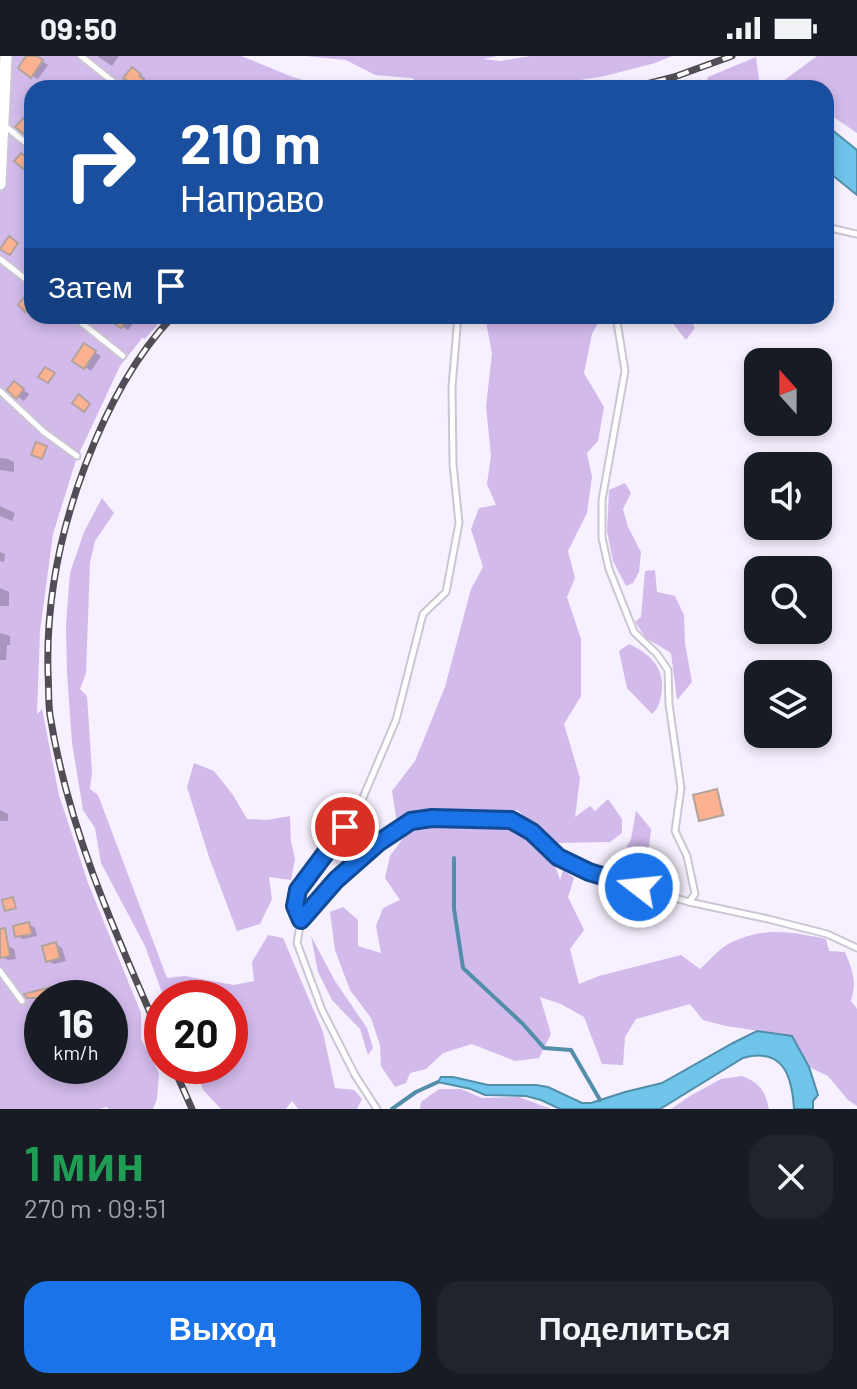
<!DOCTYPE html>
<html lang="ru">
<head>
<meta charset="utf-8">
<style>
	:root { --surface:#171b24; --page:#20242c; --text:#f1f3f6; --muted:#9ea1a6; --accent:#1a73e8 }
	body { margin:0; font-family:Barlow,sans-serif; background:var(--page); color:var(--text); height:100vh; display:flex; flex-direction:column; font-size:30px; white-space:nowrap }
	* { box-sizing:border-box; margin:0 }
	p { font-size:26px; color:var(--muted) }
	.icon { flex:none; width:44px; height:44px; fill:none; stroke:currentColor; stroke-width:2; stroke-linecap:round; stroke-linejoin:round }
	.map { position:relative; height:1053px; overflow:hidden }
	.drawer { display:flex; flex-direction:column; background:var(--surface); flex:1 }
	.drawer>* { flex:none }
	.banner { position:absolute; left:24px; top:24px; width:810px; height:244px; border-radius:24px; box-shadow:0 4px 12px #0003; background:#1a4fa0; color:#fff; overflow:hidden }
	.needle { width:52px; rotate:339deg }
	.controls { position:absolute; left:744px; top:292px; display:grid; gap:16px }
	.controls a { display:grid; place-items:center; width:88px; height:88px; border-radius:16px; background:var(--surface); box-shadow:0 4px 12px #0003; font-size:40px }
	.speed { position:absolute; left:24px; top:924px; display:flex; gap:16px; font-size:40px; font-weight:700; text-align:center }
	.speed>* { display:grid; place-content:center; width:104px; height:104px; border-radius:50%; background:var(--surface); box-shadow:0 4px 12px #0003; line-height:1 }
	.speed small { font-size:20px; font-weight:400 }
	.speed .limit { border:12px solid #d22; background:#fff; color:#111 }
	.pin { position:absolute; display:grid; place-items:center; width:68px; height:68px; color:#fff; margin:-34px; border:4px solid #fff; border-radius:50%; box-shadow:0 2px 8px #0007 }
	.me { position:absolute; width:88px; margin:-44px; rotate:286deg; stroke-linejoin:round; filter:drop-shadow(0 0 6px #0008) }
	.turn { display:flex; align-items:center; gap:28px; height:168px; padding:0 24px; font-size:36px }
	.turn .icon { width:104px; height:104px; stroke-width:2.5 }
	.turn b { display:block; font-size:56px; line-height:68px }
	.then { display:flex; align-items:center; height:76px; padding:0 24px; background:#0003; gap:16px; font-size:30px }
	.round { display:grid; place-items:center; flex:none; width:84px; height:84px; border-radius:24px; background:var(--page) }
	.head { display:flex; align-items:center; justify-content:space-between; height:136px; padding:0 24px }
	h1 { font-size:48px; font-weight:600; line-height:60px; color:#1e9e55 }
	.primary-button { display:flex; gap:16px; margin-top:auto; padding:16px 24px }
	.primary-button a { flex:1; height:92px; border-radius:24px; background:var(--accent); color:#fff; font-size:32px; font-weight:600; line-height:92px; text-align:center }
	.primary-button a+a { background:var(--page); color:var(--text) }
	.status { display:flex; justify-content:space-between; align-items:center; height:56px; padding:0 40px; background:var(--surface); direction:ltr }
	.status svg { height:22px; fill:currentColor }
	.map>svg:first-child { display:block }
</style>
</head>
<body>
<div class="status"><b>09:50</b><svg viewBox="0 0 49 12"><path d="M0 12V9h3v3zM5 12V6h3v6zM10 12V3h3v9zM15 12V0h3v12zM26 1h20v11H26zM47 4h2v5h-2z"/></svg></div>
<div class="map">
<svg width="857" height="1053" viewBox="0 0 857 1053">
	<rect width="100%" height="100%" fill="#f7f0ff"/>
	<g fill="#d2baeb" fill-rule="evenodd">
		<path d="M0,0H241L290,20L327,32H32V260H165L144,284L143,281L120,310L76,404L53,478L40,575L37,658L42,653L59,739L88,827L141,957V983L159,1017L157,1043L153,1053H109L107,1051L99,1053H0ZM42,942H110V1010H42Z"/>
		<path d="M305,0H497L483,3L500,5L530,0H672L655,7L605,20L549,29L537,26L526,32L506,26L489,32L454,27L431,31L411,22L375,19L346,4Z"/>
		<path d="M817,0H857V77L826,56V32H791L782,26Z"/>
		<path d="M756,1L759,24L753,32H704L708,21Z"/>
		<path d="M485,260H602L592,278L584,317L604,351L598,385L587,397L592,421L587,457L568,495L575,522L567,541L581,583V640L564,668L580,722L575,761L590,750L595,755L608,743L622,763V777L610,786L557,787L517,754L412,755L397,767L392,735L415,705L445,631L471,533L483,511L471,473L479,452L496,449L487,428L491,400L486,350L492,298Z"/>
		<path d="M677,260H689L695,272L686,284L674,269Z"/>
		<path d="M625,427L631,437L623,453L628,471L641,496L639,516L633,527L626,530L613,505L607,475L609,434Z"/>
		<path d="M102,442L114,457L95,485L90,506L86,617L80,633L87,640L92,716L90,733L98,739L167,922L184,920L234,929L254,925L252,906L268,879L283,882L323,976L335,1032L354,1034L362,1043L357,1053H298L292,1045L286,1053H221L204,1035L193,1010H230V942H164L145,890L101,807L95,772L83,754L72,687L67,617L66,568L70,517L84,476Z"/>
		<path d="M655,514L657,536L675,540L684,559L685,588L692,626L677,644L671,597L646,582L635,566L641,561L645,515Z"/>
		<path d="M629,588C652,599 666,613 661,640C659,649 658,652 652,658L627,632L619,595Z"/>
		<path d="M194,707L214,715L233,739L247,763L267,764L290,760L291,786L295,803L291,824L269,821L272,843L260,868L237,875L209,801L187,731Z"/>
		<path d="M636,755L651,773L649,791L638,803L624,796L631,783Z"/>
		<path d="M430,768L508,769L535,784L554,806L560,824L563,814L574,822L568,841L584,874L570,893L579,928L599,920L681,899L700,913C709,905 718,894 728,888C763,870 790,876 826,883L829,895L845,896C853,916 857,925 851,945L857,953V1050L848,1044L828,1020L809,1011L792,980L726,970L703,964L690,948L636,963L625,981L623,1009L602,1008L584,961L561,948L540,941L551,978L539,1002L515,1005L472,988L443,997L426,1013L410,1017L406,1027L395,1031L381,1010L380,989L371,962L350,934L335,894L330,856L343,851L358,864V890L381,897L376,870L383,852L400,844L385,822L390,800L409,774Z"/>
		<path d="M311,880L335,925L367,972L373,992L368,999L360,973L332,944L318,916Z"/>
		<path d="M742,1020C760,1027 765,1035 769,1053H671L690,1040L721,1023Z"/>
		<path d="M439,1033H461L482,1042L519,1041L551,1053H420L421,1046Z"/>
	</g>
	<g fill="#6ec5e9" stroke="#528ea9" stroke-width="2">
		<path d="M826,69L857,94V139L826,114Z"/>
		<path d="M757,975L792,980L809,1011L818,1039L813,1045V1053H794C792,1019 783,991 743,1002L660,1053H560L541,1044L526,1040L485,1039L471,1033L438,1026L441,1021H453L488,1029H536L548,1031L582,1047H591L625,1036L662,1027L733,987Z"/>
	</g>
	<g fill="#0003">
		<path d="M29,0H34L48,9L38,23L32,20Z"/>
		<path d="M97,0H119L112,10Z"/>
		<path d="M132,13L145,22L143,24L153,32H128L124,25Z"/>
		<path d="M115,260H132L136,263L128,274L112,264Z"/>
		<path d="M85,290L101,300L91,315L75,304Z"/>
		<path d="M20,331L29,338L24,345L9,334Z"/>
		<path d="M0,402L8,403L14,406V416L0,414Z"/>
		<path d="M0,450L15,457L12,465L0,460Z"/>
		<path d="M0,496L5,498L4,506L0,505Z"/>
		<path d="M0,532L9,536V550H0Z"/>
		<path d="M0,577L10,580V589H7L6,604H0Z"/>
		<path d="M717,735L719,737L725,760L703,765L701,763Z"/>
		<path d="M0,754L8,758V765H0Z"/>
		<path d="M29,868L35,872L37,880L23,883L17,880Z"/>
		<path d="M56,888L62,892L66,905L54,908L48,905Z"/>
		<path d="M8,890L14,893L16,903L8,904L2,901L0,891Z"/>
		<path d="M51,933L57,936L59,942H42V946L39,945L37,937Z"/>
	</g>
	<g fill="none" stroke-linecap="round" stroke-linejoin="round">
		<g stroke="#528ea9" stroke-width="4">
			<path d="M454,802V853L463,912L523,968L544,992L571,994L600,1044"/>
			<path d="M392,1053L416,1036L438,1026"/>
		</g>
	</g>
	<g fill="#fcb291" stroke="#b3a39c" stroke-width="2">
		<path d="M26,0H37L43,4L31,22L18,12Z"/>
		<path d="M132,11L141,18L139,20L155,32H136L123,22Z"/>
		<path d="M32,53V79L29,82L15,71Z"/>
		<path d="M21,97L30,104L23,113L14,105Z"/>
		<path d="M9,180L18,187L10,199L0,193Z"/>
		<path d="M25,240L32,245L25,256L18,249Z"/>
		<path d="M104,260H130L121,272Z"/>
		<path d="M84,287L96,295L84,313L72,305Z"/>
		<path d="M45,311L55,317L48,327L38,321Z"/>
		<path d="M14,325L24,333L16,343L7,334Z"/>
		<path d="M79,338L90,348L84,356L72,347Z"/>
		<path d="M36,386L47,390L42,403L31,399Z"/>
		<path d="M717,733L723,759L699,765L693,739Z"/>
		<path d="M13,841L16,852L5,855L2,844Z"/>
		<path d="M29,866L32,878L15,881L13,870Z"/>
		<path d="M5,872L10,900L0,902V873Z"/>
		<path d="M56,886L60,902L46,906L42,890Z"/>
		<path d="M51,931L54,942H27L24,938Z"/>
	</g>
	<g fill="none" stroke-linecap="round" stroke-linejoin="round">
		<defs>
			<g id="lane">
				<path d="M81,0L121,32"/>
				<path d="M4,69L32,92"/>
				<path d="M826,171L857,178"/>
				<path d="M0,203L32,228"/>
				<path d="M73,260L123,300"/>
				<path d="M616,260L625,315L602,444V482L609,513L634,576L657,598L668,614L669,648L681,732L675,775L687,800L695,838L689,846"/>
				<path d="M0,335L44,376L77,400"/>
				<path d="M301,864L295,850L298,834L333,785L356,758L396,664L423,558L446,536L459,467L453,408L452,331L458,260"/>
				<path d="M0,915L22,945"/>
				<path d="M377,1053L355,1019L322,954L297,887L301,864L336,824L378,787L411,765L432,762L511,764L532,776L558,801L589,816L689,846L768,863L827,878L857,892"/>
			</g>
			<path id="street" d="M0,128L6,0"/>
		</defs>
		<use href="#lane" stroke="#ccc5d3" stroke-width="9"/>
		<use href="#street" stroke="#ccc5d3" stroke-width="15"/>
		<use href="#lane" stroke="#fff" stroke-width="5"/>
		<use href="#street" stroke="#fff" stroke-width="11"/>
		<defs>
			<g id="rail">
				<path d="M631,32L674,21L732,0"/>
				<path d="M162,984C116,879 68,773 50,659C48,645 49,631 48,617C46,546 60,476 85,410C105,357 134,301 173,260"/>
				<path d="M173,1010L192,1053"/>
			</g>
		</defs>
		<use href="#rail" stroke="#514d55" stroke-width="7"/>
		<use href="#rail" stroke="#fff" stroke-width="4" stroke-dasharray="12" stroke-linecap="butt"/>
	</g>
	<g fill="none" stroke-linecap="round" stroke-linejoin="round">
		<defs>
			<path id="route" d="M345,771L298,834L295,850L301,864L336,824L378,787L411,765L432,762L511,764L532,776L558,801L589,816L639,831"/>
		</defs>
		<use href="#route" stroke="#114b97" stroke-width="20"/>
		<use href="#route" stroke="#1a73e8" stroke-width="14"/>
	</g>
</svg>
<div class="controls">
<a><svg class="needle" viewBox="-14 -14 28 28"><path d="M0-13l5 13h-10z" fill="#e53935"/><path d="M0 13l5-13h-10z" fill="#9ea1a6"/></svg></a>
<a><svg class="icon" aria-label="sound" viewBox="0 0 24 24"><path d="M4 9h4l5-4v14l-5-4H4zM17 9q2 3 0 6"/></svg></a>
<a><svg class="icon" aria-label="search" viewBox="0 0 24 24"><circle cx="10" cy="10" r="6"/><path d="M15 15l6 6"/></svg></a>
<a><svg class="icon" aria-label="layers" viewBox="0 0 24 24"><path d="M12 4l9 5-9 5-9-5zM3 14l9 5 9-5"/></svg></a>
</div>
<div class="speed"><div>16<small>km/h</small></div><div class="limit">20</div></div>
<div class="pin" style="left:345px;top:771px;background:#d93025"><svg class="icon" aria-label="arrive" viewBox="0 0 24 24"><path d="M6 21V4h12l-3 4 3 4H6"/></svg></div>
<svg class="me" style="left:639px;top:831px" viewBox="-20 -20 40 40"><circle r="17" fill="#1a73e8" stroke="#fff" stroke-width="3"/><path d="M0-11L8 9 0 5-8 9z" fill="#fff"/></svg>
<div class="banner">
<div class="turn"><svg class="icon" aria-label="right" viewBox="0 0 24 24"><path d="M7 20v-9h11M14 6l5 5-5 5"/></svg><div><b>210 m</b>Направо</div></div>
<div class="then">Затем<svg class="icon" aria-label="arrive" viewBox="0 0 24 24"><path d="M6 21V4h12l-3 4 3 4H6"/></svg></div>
</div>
</div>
<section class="drawer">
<div class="head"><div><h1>1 мин</h1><p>270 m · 09:51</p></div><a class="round"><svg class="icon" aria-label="close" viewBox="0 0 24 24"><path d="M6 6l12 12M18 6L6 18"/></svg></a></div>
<div class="primary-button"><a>Выход</a><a>Поделиться</a></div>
</section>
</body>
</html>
